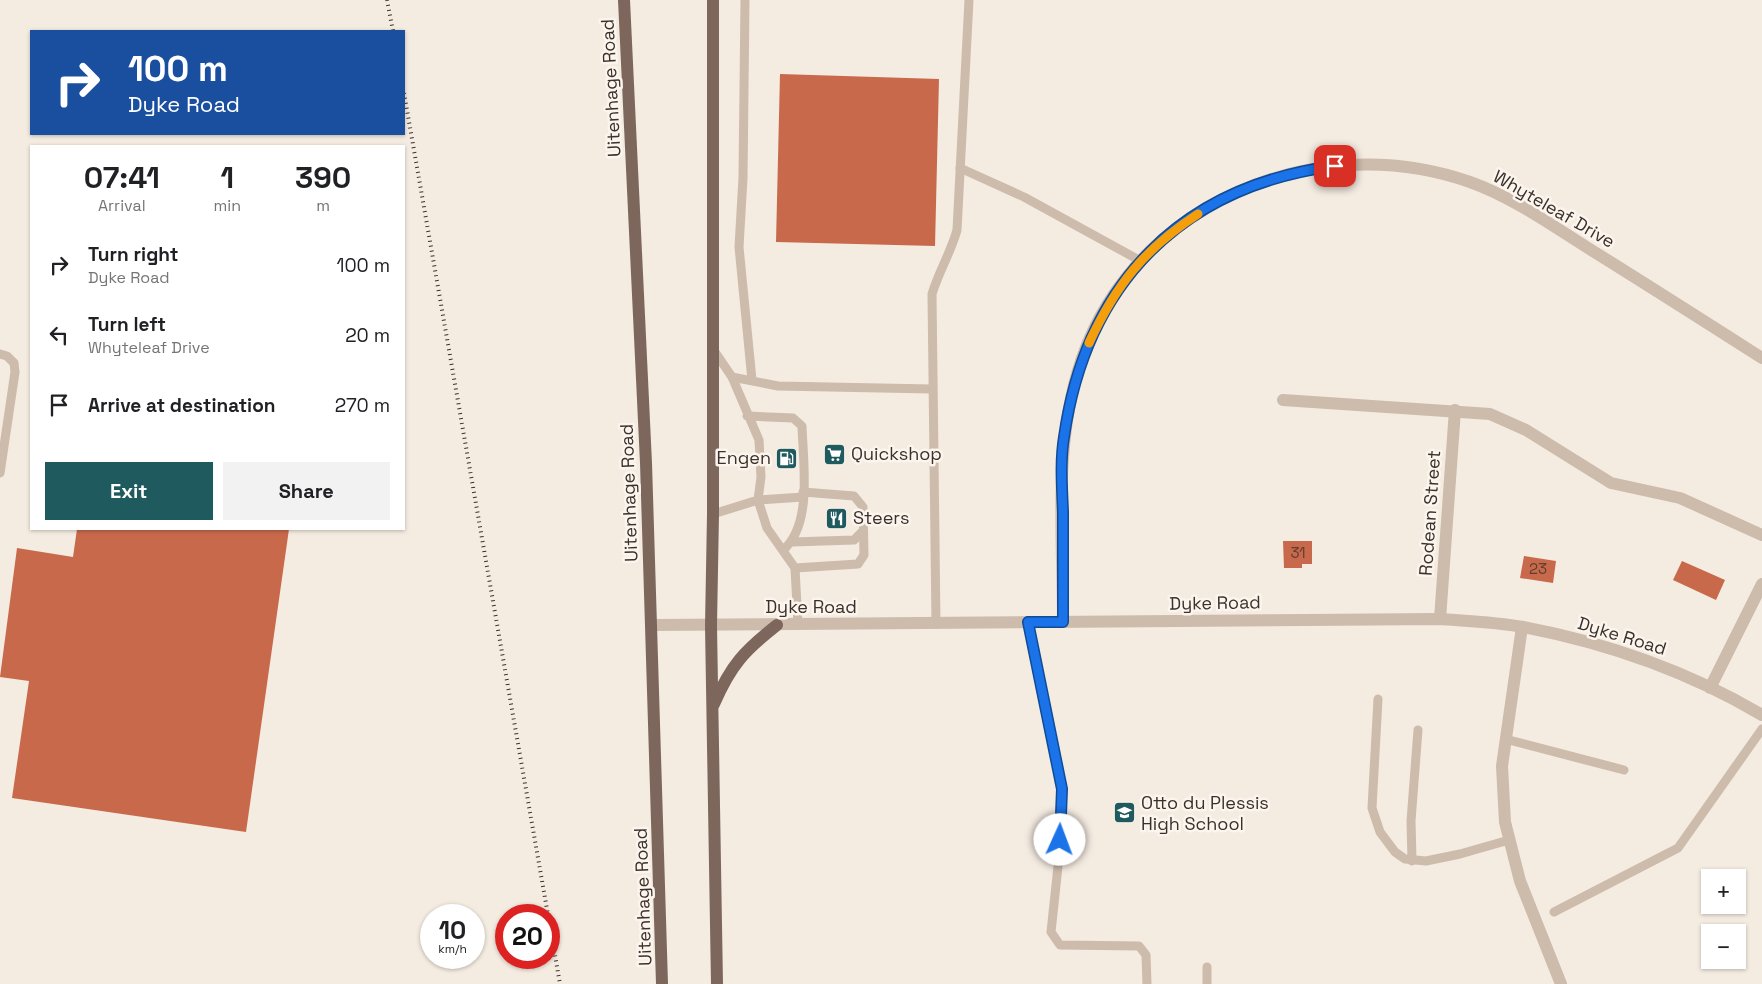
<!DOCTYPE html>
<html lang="en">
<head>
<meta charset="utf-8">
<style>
	:root { --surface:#fff; --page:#f2f2f2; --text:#202124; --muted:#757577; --accent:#1f5a5e }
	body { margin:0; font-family:"Space Grotesk",sans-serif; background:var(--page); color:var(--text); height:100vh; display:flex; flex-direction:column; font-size:19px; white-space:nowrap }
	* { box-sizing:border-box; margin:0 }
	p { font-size:16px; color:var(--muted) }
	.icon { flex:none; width:28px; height:28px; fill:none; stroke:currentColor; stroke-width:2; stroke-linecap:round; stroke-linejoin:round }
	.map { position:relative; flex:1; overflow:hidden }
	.details { position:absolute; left:30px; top:145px; width:375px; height:385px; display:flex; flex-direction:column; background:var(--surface); border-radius:0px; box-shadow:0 1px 4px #0004 }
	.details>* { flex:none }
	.hud { position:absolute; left:30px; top:30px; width:375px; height:105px; border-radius:0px; box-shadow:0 1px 4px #0004; background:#1a4fa0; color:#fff; overflow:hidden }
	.buttons { position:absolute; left:1701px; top:869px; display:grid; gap:10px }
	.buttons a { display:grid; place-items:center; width:45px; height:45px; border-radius:0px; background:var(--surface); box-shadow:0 1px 4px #0004; font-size:25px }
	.speed { position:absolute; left:420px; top:904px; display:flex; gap:10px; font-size:25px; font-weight:700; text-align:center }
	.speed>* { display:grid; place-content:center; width:65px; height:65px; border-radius:50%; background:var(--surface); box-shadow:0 1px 4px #0004; line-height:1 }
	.speed small { font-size:12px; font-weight:400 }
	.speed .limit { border:8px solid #d22; background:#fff; color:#111 }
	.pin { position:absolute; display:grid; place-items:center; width:42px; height:42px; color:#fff; margin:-21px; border-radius:10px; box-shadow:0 2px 8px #0006 }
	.me { position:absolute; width:55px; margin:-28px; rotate:2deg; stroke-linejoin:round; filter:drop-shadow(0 0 4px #0008) }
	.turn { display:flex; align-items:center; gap:18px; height:105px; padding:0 15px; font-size:22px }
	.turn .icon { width:65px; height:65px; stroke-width:2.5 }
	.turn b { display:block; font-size:35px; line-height:42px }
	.eta { display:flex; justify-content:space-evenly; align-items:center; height:85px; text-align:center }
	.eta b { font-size:30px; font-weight:800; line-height:35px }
	.action { display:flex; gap:10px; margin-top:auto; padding:10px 15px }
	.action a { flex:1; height:58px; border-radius:0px; background:var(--accent); color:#fff; font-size:20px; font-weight:800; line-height:58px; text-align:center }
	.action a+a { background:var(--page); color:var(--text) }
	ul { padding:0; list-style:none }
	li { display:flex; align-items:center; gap:15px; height:70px; padding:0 15px }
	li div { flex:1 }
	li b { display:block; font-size:19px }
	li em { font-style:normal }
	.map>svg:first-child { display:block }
</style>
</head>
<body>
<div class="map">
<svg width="1762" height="984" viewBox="0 0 1762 984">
	<rect width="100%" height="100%" fill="#f4ebe1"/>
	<g fill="#c8694b">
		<path d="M780,74L939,79L935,246L776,242Z"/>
		<path d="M77,529H289L246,832L12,798L29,681L0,677L17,548L73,557Z"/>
		<path d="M1283,541H1312V564H1302V568H1284Z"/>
		<path d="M1524,556L1556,561L1553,583L1520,578Z"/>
		<path d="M1682,561L1725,580L1716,600L1673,580Z"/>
	</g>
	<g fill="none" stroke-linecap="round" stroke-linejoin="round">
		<g stroke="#cdbbac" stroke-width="9">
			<path d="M745,0L743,178L739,247L752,380"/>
			<path d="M960,168L1024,197L1139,260"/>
			<path d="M0,354L7,356L14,363L15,372L0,473"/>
			<path d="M732,377L778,386L932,389"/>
			<path d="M747,416L793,418L802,426C803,462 813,525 783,550"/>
			<path d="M713,514L758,500L761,477L759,440L732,377L713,349"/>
			<path d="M792,542L854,540L863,531"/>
			<path d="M795,568L858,564L864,555L863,507L854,496L803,492"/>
			<path d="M1028,622L1062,789L1059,857L1051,932L1060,945L1139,946L1146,955L1147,984"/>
			<path d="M936,624L932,294C939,271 951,252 957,230L969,0"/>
			<path d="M798,625L795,568L767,528L758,500L803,497"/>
			<path d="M1378,699L1372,808L1380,832L1395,852L1405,859L1426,861L1460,854L1509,840"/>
			<path d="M1505,739L1624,770"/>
			<path d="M1412,861L1411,821L1418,730"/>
			<path d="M1554,912L1678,848L1762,729"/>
			<path d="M1207,984V967"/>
		</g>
		<g stroke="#cdbbac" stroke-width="12">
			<path d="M1283,400L1490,414L1526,430L1611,483L1680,498L1762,535"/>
			<path d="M1440,619L1455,410"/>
			<path d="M1063,622C1063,539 1054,454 1077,374C1124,208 1311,126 1470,182C1512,197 1550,224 1588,248C1646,284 1704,321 1762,358"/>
			<path d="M1522,627L1502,766L1505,822L1520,881L1561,984"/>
			<path d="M1710,688L1762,584"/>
		</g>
		<path stroke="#cdbbac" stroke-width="12" d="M652,625L1440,619C1467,621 1496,622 1523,627C1607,643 1689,672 1762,715"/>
		<g stroke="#7d675c" stroke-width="12">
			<path d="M624,0L646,463L662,984"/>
			<path d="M713,0V514L711,626L717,984"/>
			<path d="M714,704C731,665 744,651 777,625"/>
		</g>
		<g stroke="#3b302b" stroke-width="4" stroke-dasharray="1 4" stroke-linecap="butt">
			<path d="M387,0L393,31"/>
			<path d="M404,93L548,915"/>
			<path d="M549,921L560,984"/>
		</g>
	</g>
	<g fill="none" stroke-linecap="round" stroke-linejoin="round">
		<defs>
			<path id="route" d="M1060,840L1062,789L1028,622H1063C1063,585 1063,549 1063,512C1062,487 1060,461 1064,437C1086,284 1181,186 1335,166"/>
		</defs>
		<use href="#route" stroke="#114b97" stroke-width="12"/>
		<use href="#route" stroke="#1a73e8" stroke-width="9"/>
		<path stroke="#f59e0b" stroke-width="9" d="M1089,343C1116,285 1144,249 1198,214"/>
	</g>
	<defs>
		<symbol id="supermarket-square" viewBox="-11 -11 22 22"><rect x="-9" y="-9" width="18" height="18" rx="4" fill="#1f5a5e" stroke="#fbf5ee"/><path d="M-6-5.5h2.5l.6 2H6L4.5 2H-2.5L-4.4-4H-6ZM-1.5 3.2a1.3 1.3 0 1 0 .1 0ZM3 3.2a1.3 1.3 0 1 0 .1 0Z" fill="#fff"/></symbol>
		<symbol id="fuel-square" viewBox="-11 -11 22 22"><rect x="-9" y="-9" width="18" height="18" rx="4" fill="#1f5a5e" stroke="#fbf5ee"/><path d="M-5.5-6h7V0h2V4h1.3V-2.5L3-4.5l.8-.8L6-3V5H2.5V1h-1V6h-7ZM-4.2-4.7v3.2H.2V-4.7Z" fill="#fff"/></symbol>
		<symbol id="restaurant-square" viewBox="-11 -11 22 22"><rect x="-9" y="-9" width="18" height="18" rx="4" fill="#1f5a5e" stroke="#fbf5ee"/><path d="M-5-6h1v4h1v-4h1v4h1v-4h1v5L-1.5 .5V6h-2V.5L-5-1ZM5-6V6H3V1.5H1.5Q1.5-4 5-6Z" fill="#fff"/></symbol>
		<symbol id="school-square" viewBox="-11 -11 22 22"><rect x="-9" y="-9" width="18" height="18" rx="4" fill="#1f5a5e" stroke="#fbf5ee"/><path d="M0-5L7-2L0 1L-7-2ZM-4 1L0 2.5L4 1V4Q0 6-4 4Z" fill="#fff"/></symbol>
	</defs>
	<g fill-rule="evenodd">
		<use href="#supermarket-square" x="822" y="442" width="25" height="25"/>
		<use href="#fuel-square" x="774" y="446" width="25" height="25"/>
		<use href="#restaurant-square" x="824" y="506" width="25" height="25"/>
		<use href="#school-square" x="1112" y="800" width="25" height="25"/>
	</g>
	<g text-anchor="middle" stroke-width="5" stroke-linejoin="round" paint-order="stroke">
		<g font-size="15" fill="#5e3e33">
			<text x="1298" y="558">31</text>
			<text x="1538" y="574">23</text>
		</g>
		<g font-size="18" fill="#3b302b" stroke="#fbf5ee">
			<text transform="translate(611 88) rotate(-93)" y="6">Uitenhage Road</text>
			<text transform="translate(1554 209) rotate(30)" y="6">Whyteleaf Drive</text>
			<text transform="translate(629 493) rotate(-92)" y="6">Uitenhage Road</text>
			<text transform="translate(1430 513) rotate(-86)" y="6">Rodean Street</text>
			<text transform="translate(1215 603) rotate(-1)" y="6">Dyke Road</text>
			<text x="811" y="613">Dyke Road</text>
			<text transform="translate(1622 636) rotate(17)" y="6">Dyke Road</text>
			<text transform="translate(643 897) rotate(-92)" y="6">Uitenhage Road</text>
		</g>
		<g font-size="18" fill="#3b302b" stroke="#fbf5ee" text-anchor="start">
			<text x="851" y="460">Quickshop</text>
			<text x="771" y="464" text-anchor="end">Engen</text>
			<text x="853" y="524">Steers</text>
			<text x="1141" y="809">Otto du Plessis<tspan x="1141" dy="21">High School</tspan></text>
		</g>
	</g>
</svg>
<div class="buttons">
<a>+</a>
<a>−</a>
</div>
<div class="speed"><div>10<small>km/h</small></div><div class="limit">20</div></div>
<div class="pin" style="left:1335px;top:166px;background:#d93025"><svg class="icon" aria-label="arrive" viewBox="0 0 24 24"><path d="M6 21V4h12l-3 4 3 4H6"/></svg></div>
<svg class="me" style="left:1060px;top:840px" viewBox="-20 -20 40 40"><circle r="19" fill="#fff"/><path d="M0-13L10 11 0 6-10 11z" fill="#1a73e8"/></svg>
<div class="hud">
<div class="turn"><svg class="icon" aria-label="right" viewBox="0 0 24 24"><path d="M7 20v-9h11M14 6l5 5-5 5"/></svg><div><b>100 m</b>Dyke Road</div></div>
</div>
<section class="details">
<div class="eta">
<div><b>07:41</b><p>Arrival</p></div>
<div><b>1</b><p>min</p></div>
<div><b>390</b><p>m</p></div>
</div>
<ul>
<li><svg class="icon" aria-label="right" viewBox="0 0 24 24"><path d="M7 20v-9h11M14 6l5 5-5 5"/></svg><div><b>Turn right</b><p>Dyke Road</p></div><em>100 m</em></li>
<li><svg class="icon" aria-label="left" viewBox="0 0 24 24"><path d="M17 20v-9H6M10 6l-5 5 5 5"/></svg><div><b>Turn left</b><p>Whyteleaf Drive</p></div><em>20 m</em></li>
<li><svg class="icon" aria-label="arrive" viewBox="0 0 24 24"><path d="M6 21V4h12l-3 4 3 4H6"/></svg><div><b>Arrive at destination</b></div><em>270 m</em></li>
</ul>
<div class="action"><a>Exit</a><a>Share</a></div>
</section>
</div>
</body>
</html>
